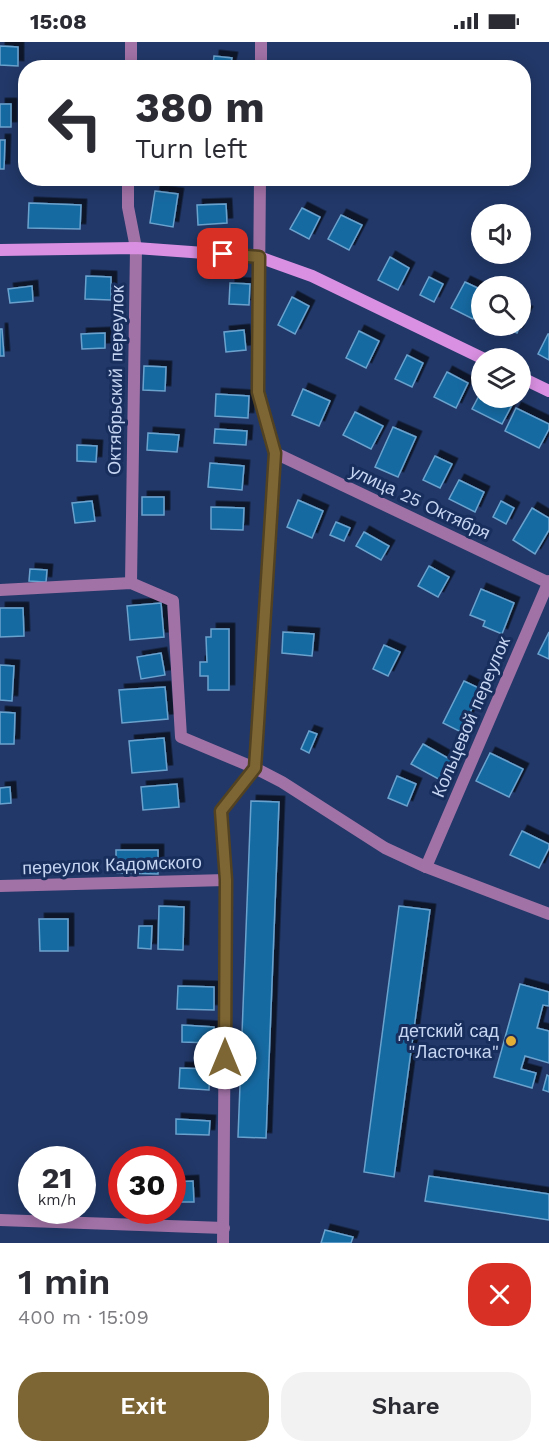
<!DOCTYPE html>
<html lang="en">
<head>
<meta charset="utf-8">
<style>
	:root { --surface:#fff; --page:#f2f2f3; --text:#2b2b33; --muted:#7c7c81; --accent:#7e6634 }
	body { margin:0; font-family:"Work Sans",sans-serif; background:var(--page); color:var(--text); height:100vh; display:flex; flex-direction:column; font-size:22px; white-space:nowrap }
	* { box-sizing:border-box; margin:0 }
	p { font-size:20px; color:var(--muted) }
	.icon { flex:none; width:33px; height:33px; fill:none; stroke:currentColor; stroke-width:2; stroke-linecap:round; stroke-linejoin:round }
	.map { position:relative; height:1201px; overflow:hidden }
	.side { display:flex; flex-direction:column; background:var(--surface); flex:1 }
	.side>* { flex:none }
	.hud { position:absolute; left:18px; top:18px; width:513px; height:126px; border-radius:24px; box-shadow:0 3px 15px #0003; background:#fff; color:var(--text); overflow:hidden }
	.controls { position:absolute; left:471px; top:162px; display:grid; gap:12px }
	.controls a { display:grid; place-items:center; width:60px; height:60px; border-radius:50%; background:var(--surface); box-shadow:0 3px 15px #0003; font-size:30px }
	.speed { position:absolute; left:18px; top:1104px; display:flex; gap:12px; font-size:30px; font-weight:700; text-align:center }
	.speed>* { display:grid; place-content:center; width:78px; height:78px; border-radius:50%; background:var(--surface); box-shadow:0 3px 15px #0003; line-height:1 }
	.speed small { font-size:15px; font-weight:400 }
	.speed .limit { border:9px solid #d22; background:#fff; color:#111 }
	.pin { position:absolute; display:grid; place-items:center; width:51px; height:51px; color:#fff; margin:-26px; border-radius:12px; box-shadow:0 3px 9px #0006 }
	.me { position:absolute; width:66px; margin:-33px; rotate:0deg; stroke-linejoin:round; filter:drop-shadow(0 0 4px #0008) }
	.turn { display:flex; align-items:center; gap:21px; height:126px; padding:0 18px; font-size:27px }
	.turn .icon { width:78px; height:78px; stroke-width:2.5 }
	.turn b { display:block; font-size:42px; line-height:51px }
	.round { display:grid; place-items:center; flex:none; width:63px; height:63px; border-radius:24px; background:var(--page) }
	.headline { display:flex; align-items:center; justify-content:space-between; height:102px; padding:0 18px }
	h1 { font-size:36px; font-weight:600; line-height:45px }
	.action { display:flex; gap:12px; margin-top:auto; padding:12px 18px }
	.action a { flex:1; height:69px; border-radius:24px; background:var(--accent); color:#fff; font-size:24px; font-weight:600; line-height:69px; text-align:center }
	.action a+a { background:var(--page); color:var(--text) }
	.status { display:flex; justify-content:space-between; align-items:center; height:42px; padding:0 30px; background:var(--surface); direction:ltr }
	.status svg { height:16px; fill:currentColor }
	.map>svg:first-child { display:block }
</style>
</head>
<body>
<div class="status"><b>15:08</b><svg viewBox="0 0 49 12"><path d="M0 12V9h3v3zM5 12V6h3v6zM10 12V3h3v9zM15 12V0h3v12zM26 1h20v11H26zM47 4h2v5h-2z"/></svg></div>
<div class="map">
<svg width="549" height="1201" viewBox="0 0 549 1201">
	<defs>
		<filter id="shadow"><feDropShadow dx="5.5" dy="-5.5" stdDeviation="0" flood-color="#0009"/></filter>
	</defs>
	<rect width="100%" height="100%" fill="#223868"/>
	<g fill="#136ba2" stroke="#6ba2ce" stroke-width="1.5" filter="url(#shadow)">
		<path d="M0,4L18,5V24L0,23Z"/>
		<path d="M214,14L232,16L230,25L213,23Z"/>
		<rect x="0" y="62" width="11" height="23"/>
		<path d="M0,98H5L4,127H0Z"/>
		<path d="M155,149L178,152L173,185L150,181Z"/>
		<path d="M29,161L81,163L80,187L28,186Z"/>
		<path d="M226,162L227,181L198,183L197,163Z"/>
		<path d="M302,166L320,175L309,197L290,187Z"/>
		<path d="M341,173L362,183L349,208L328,197Z"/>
		<path d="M390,215L409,226L398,248L378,238Z"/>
		<path d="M86,234L111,235V258L85,257Z"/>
		<path d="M429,235L443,242L434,260L420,253Z"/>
		<path d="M465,240L482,248V261L473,277L451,266Z"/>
		<path d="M230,241L250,242L249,263L229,262Z"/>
		<path d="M32,244L33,259L10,261L8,247Z"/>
		<path d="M292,255L309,264L295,292L278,283Z"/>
		<path d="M520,267L527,270L520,283Z"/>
		<path d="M501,284H520L517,291Z"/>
		<path d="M0,287H2L4,314H0Z"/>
		<path d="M244,288L246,308L226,310L224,290Z"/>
		<path d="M359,289L379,299L366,326L346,316Z"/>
		<path d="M105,291V306L82,307L81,292Z"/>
		<path d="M548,292H549V318L538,312Z"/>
		<path d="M407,313L423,321L412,345L395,337Z"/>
		<path d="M144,324L166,325L165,349L143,348Z"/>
		<path d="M447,330L468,341L456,366L434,355Z"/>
		<path d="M303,347L330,359L319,384L292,373Z"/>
		<path d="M482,348V356H497L512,363L502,382L472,367Z"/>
		<path d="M216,352L249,354L248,376L215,374Z"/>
		<path d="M516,366L549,382V387L539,406L505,389Z"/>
		<path d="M355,370L383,384L371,407L343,393Z"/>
		<path d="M393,385L416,395L398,435L375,425Z"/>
		<path d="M215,387L247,389L246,403L214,401Z"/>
		<path d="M148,391L179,393L177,410L147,408Z"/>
		<path d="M77,403L97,404L96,420L77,419Z"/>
		<path d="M435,414L452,422L440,446L423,438Z"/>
		<path d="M210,421L244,424L242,448L208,445Z"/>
		<path d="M459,438L484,450L475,470L449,457Z"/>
		<rect x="142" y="455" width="22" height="18"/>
		<path d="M298,458L323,469L312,496L287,485Z"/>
		<path d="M92,459L95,479L75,481L72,461Z"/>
		<path d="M501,459L514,466L506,482L493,475Z"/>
		<path d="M211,465L244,466L243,488L211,487Z"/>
		<path d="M532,466L549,476V488L535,512L513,498Z"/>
		<path d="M336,480L350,486L344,499L330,493Z"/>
		<path d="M364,490L389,504L381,518L356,504Z"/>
		<path d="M429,524L449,535L438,555L418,544Z"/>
		<path d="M30,527L47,528L46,540L29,539Z"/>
		<path d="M481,547L514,561L502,592L483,584L485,579L470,573Z"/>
		<path d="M161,561L164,595L130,598L127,564Z"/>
		<path d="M0,566H23L24,594L0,595Z"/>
		<path d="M211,587H229V648H208V634H200V620H207L206,595H211Z"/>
		<path d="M283,590L314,592L312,614L282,611Z"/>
		<path d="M549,590V617L538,612Z"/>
		<path d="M384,603L400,610L388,634L373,627Z"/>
		<path d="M161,611L165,633L141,637L137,615Z"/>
		<path d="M0,623L14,624L12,659L0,658Z"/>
		<path d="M464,639L481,647L461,690L443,681Z"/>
		<path d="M165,645L168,677L122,681L119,648Z"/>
		<path d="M0,670L15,671L14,702H0Z"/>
		<path d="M309,689L317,692L309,711L301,707Z"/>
		<path d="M164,696L167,728L132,731L129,699Z"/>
		<path d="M423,702L455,720L444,740L411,722Z"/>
		<path d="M490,711L523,727L509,755L476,739Z"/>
		<path d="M397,734L416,742L407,764L388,756Z"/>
		<path d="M177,742L179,765L143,768L141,745Z"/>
		<path d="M10,745L11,761L0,762V746Z"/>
		<path d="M251,759L279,760L266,1096L238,1095Z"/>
		<path d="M522,789L549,802V806L539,826L510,813Z"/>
		<path d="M116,808H158V832L116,831Z"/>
		<path d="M159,864L184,865L183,908L158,907Z"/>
		<path d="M399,864L430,868L394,1135L364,1130Z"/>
		<path d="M39,877H68V909H40Z"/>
		<path d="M139,884H152L151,907L138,906Z"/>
		<path d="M520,942L549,950V964L543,963L537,986L549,989V1021L525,1014L521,1027L536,1031L532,1046L494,1035Z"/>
		<path d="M178,944L214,945V968L177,967Z"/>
		<path d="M182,983L214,985L213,1001L182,1000Z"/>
		<path d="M180,1026L210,1027L209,1048L179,1046Z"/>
		<path d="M547,1033L549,1034V1050L543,1048Z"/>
		<path d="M176,1077L210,1079L209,1093L176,1092Z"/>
		<path d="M429,1134L549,1152V1178L425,1159Z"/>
		<path d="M193,1139L194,1160H172V1140Z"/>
		<path d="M325,1188L353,1195L351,1201H321Z"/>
	</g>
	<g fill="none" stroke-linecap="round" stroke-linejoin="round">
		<g stroke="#a172a6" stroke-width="12">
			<path d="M131,26V0"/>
			<path d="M261,26V0"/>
			<path d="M128,136V165L136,206L131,541"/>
			<path d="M275,411L549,541"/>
			<path d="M0,548L131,541L173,559L181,695L255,726L282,740L385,806L426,825L549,872"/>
			<path d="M426,825L549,539"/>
			<path d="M0,844L226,838"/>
			<path d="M0,1178L224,1186"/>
			<path d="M223,1201L226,838L221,769L255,726L267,543L275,411L258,350L260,136"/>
		</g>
		<g stroke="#da90e2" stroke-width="12">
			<path d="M0,208L136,206L259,215L312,234L482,316"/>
			<path d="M520,335L549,349"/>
		</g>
	</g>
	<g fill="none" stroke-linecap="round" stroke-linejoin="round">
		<defs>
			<path id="route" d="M223,212L259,215L258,350L275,411L258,681L255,726L221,769L226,838L225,1016"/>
		</defs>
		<use href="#route" stroke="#524222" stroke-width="15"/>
		<use href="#route" stroke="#7e6634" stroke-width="10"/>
	</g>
	<circle fill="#e3ae35" stroke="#182e5c" stroke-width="2" cx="511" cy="999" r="6"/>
	<g text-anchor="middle" stroke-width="6" stroke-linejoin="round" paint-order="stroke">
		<g font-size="18" fill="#c6d5f2" stroke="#182e5c">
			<text transform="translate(116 338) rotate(-89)" y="6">Октябрьский переулок</text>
			<text transform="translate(420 460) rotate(25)" y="6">улица 25 Октября</text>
			<text transform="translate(471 675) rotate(-67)" y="6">Кольцевой переулок</text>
			<text transform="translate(112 823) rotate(-2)" y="6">переулок Кадомского</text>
		</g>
		<g font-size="18" fill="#c6d5f2" stroke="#182e5c" text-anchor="end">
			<text x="499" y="995">детский сад<tspan x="499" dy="21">"Ласточка"</tspan></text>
		</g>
	</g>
</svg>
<div class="controls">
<a><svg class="icon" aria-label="sound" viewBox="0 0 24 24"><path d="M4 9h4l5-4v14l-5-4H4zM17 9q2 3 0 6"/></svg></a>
<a><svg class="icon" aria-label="search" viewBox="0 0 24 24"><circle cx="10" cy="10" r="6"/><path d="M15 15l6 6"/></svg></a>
<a><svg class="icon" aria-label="layers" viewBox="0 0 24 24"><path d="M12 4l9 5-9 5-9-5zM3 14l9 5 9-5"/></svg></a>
</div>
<div class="speed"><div>21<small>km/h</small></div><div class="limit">30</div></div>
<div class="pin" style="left:223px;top:212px;background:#d93025"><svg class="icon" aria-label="arrive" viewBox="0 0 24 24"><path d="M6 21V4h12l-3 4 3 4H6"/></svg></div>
<svg class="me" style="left:225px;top:1016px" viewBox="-20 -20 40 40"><circle r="19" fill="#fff"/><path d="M0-13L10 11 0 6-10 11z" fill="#7e6634"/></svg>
<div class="hud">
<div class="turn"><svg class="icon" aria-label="left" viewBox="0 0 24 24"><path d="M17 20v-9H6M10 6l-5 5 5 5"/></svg><div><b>380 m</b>Turn left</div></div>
</div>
</div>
<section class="side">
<div class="headline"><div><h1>1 min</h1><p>400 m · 15:09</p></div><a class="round" style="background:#d93025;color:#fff"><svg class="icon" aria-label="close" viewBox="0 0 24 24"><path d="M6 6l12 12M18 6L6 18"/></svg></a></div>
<div class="action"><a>Exit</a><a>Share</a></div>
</section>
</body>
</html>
